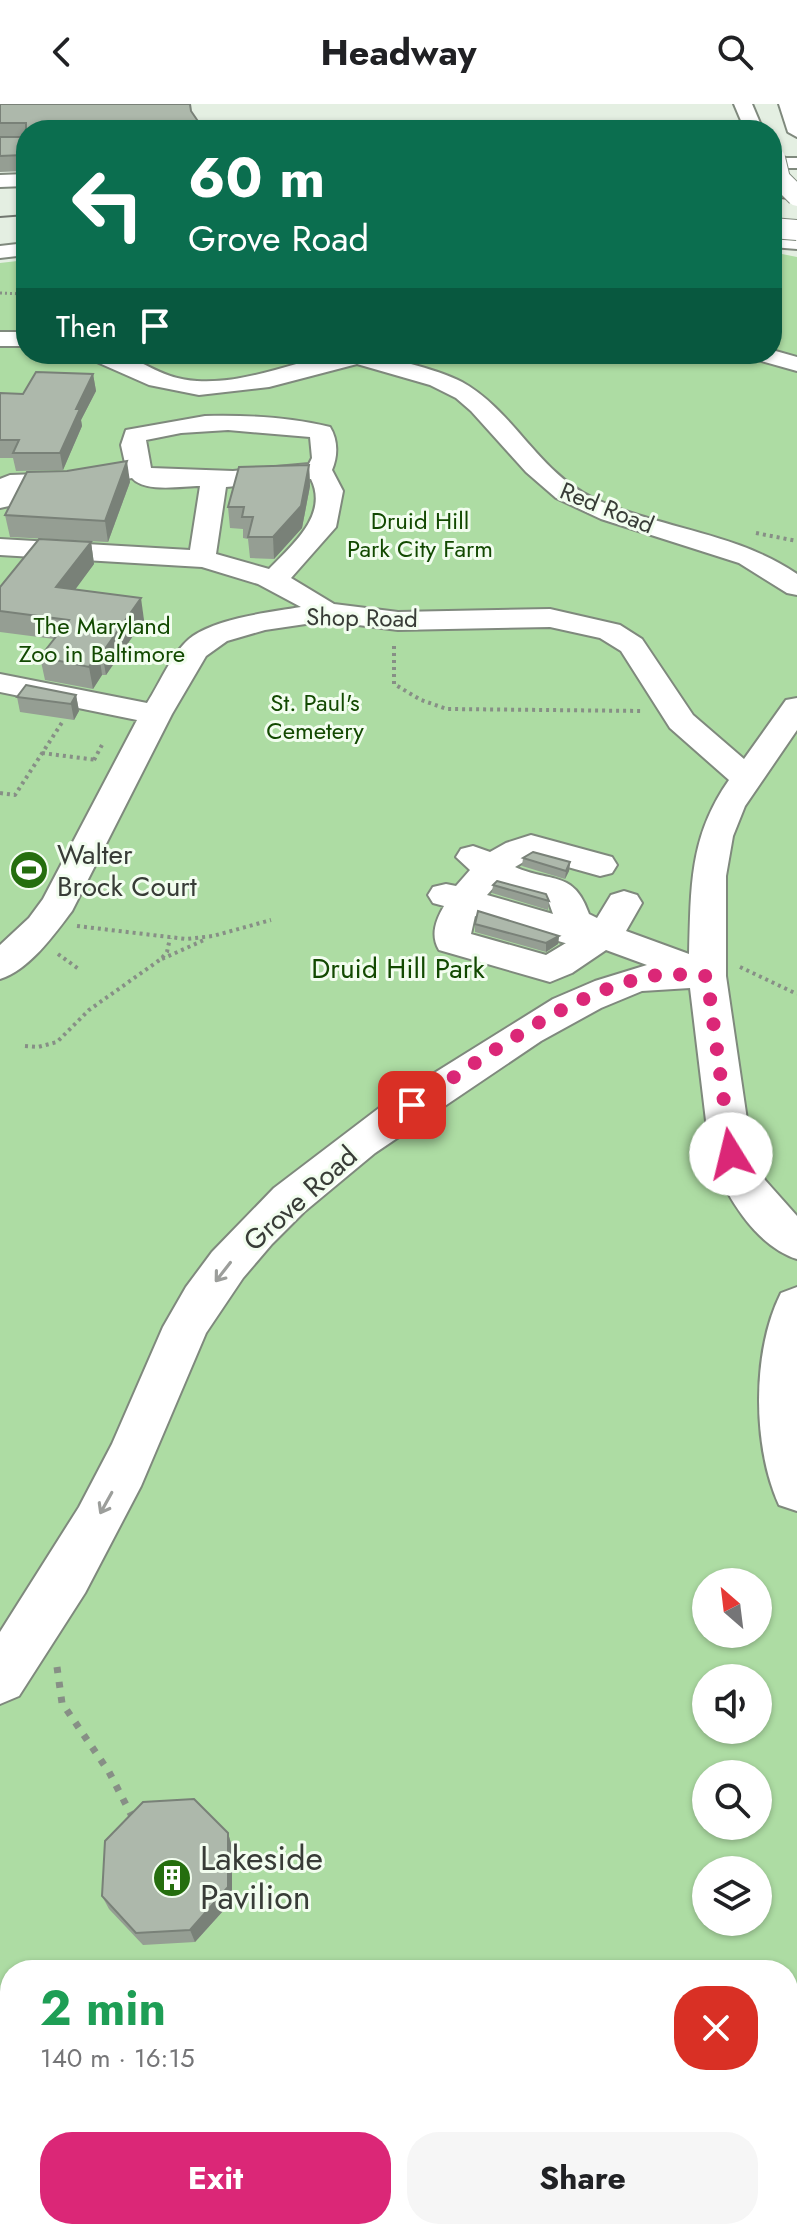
<!DOCTYPE html>
<html lang="en">
<head>
<meta charset="utf-8">
<style>
	:root { --surface:#fff; --page:#f6f6f6; --text:#202124; --muted:#757577; --accent:#db2777 }
	body { margin:0; font-family:Jost,sans-serif; background:var(--page); color:var(--text); height:100vh; display:flex; flex-direction:column; font-size:30px; white-space:nowrap }
	* { box-sizing:border-box; margin:0 }
	p { font-size:26px; color:var(--muted) }
	.icon { flex:none; width:44px; height:44px; fill:none; stroke:currentColor; stroke-width:2; stroke-linecap:round; stroke-linejoin:round }
	.map { position:relative; flex:1; overflow:hidden }
	.panel { position:absolute; left:0px; top:1856px; width:798px; height:280px; display:flex; flex-direction:column; background:var(--surface); border-radius:32px 32px 0 0; box-shadow:0 2px 6px #0004 }
	.panel>* { flex:none }
	.top-card { position:absolute; left:16px; top:16px; width:766px; height:244px; border-radius:32px; box-shadow:0 2px 6px #0004; background:#0b6e4f; color:#fff; overflow:hidden }
	.needle { width:52px; rotate:332deg }
	.tools { position:absolute; left:692px; top:1464px; display:grid; gap:16px }
	.tools a { display:grid; place-items:center; width:80px; height:80px; border-radius:50%; background:var(--surface); box-shadow:0 2px 6px #0004; font-size:40px }
	.pin { position:absolute; display:grid; place-items:center; width:68px; height:68px; color:#fff; margin:-34px; border-radius:16px; box-shadow:0 4px 12px #0006 }
	.me { position:absolute; width:88px; margin:-44px; rotate:351deg; stroke-linejoin:round; filter:drop-shadow(0 0 6px #0008) }
	.turn { display:flex; align-items:center; gap:28px; height:168px; padding:0 40px; font-size:36px }
	.turn .icon { width:104px; height:104px; stroke-width:2.5 }
	.turn b { display:block; font-size:56px; line-height:68px }
	.then { display:flex; align-items:center; height:76px; padding:0 40px; background:#0003; gap:16px; font-size:30px }
	.round { display:grid; place-items:center; flex:none; width:84px; height:84px; border-radius:32px; background:var(--page) }
	.summary { display:flex; align-items:center; justify-content:space-between; height:136px; padding:0 40px }
	h1 { font-size:48px; font-weight:700; line-height:60px; color:#1e9e55 }
	.action { display:flex; gap:16px; margin-top:auto; padding:16px 40px }
	.action a { flex:1; height:92px; border-radius:32px; background:var(--accent); color:#fff; font-size:32px; font-weight:700; line-height:92px; text-align:center }
	.action a+a { background:var(--page); color:var(--text) }
	header { display:flex; justify-content:space-between; align-items:center; height:104px; padding:0 40px; background:var(--surface); font-size:36px; font-weight:700 }
	.map>svg:first-child { display:block }
</style>
</head>
<body>
<header><svg class="icon" aria-label="back" viewBox="0 0 24 24"><path d="M15 5l-7 7 7 7"/></svg>Headway<svg class="icon" aria-label="search" viewBox="0 0 24 24"><circle cx="10" cy="10" r="6"/><path d="M15 15l6 6"/></svg></header>
<div class="map">
<svg width="797" height="2136" viewBox="0 0 797 2136">
	<rect width="100%" height="100%" fill="#e4efe2"/>
	<path fill="#addca3" fill-rule="evenodd" d="M772,148L797,153V2136H0V159L26,156V250H772ZM706,1478H758V1530H706ZM706,1574H758V1626H706ZM706,1670H758V1722H706ZM706,1766H758V1818H706ZM10,1866H788V2126H10Z"/>
	<g fill="none" stroke-linecap="round" stroke-linejoin="round">
		<defs>
			<g id="minor">
				<rect x="772" y="54" width="25" height="10"/>
				<path d="M26,70V82L0,83V71Z"/>
				<rect x="0" y="228" width="26" height="14"/>
				<path d="M772,246L797,253V267L754,255L751,250H772Z"/>
				<path d="M87,250C96,250 108,248 117,250C146,257 161,275 197,277C247,280 291,258 339,250C366,246 438,265 462,278C514,307 538,368 593,394C660,425 736,428 797,470V491L787,489L739,459L601,415L556,394L526,368L471,307L456,294L430,281L357,260L269,283L199,291L149,281L90,255Z"/>
				<path d="M205,312C246,311 289,313 330,323C338,336 338,352 332,366L343,387L336,423L291,474L334,500L398,508L550,505L620,521L642,535L693,611L744,655L786,596L797,594V626L745,702L733,732L726,772V872L752,1050L765,1076L797,1112V1155C754,1141 725,1090 710,1050L690,884L642,887L601,904L541,937L375,1049L304,1108L272,1140L243,1174L206,1229L141,1382L85,1489L19,1592L0,1600V1528L79,1403L112,1340L163,1223L186,1183L212,1148L274,1084L383,1001L553,895L595,877L647,861L606,846L572,869L550,878L439,846C430,831 436,816 444,802L433,799L428,791L433,783L446,780L456,782L470,766L456,753L461,745L473,742L490,748L506,739L531,731L612,753L617,761L612,769L600,772L532,753L515,763C551,779 574,766 589,810L597,814L611,791L624,787L637,791L642,799L626,827L689,850C691,783 689,733 729,676L670,624L621,547L600,534L550,523L398,526L326,517L265,526L227,537L206,552L172,610L72,807C54,831 29,866 0,875V841L29,814L43,795L137,616L0,588V570L147,599C160,579 173,546 193,532C219,514 270,508 301,503L258,480L202,463L0,451V435L190,446L200,382C182,382 145,389 132,374L70,385L19,386L9,402L0,404V375L10,371L70,369L125,359L121,341L126,326ZM228,326L310,333L312,354L309,360L233,367L151,364L146,336L181,329ZM311,375C329,411 292,441 269,465L216,450L226,383ZM495,782L548,796L553,810L487,791ZM475,812L565,839H566L546,851L471,830Z"/>
				<path d="M797,1183V1407L779,1401C752,1341 752,1247 781,1189Z"/>
				<path d="M797,2037V2116L792,2118L796,2126L791,2136H721L725,2126H788V2041Z"/>
			</g>
			<path id="major" d="M779,0H797V33L788,28Z"/>
			<g id="highway">
				<path d="M734,0H752L763,26H745Z"/>
				<path d="M772,131L797,133V145L772,143Z"/>
				<path d="M26,139V151L0,154V142Z"/>
			</g>
		</defs>
		<use href="#minor" stroke="#7f897d" stroke-width="4"/>
		<use href="#major" stroke="#7f897d" stroke-width="4"/>
		<use href="#highway" stroke="#7f897d" stroke-width="4"/>
		<path stroke="#878f86" stroke-width="3" stroke-dasharray="2 3" stroke-linecap="butt" d="M0,189L26,190"/>
		<g stroke="#878f86" stroke-width="4" stroke-dasharray="3 4" stroke-linecap="butt">
			<path d="M756,429L797,437"/>
			<path d="M394,542V580L421,596L447,605L643,607"/>
			<path d="M42,649L97,656"/>
			<path d="M94,656L103,639"/>
			<path d="M0,689L15,691L63,617"/>
			<path d="M77,822L186,835L213,832L271,816"/>
			<path d="M58,850L80,866"/>
			<path d="M162,855L204,836"/>
			<path d="M740,863L797,890"/>
			<path d="M25,942L38,943L57,938L89,906L161,855L167,848L170,834"/>
		</g>
		<path stroke="#878f86" stroke-width="7" stroke-dasharray="6 9" stroke-linecap="butt" d="M57,1563L62,1599L109,1668L134,1716"/>
		<use href="#minor" fill="#fff" fill-rule="evenodd"/>
		<use href="#major" fill="#fff" fill-rule="evenodd"/>
		<use href="#highway" fill="#fff" fill-rule="evenodd"/>
		<g stroke="#717770" stroke-width="2">
			<path d="M772,93L797,96"/>
			<path d="M0,113L26,111"/>
		</g>
		<defs>
			<g id="highway-bridge">
				<path d="M775,54L780,75L797,92"/>
				<path d="M772,124L797,126"/>
			</g>
		</defs>
		<use href="#highway-bridge" stroke="#7f897d" stroke-width="22" stroke-linecap="butt"/>
		<use href="#highway-bridge" stroke="#fff" stroke-width="20"/>
	</g>
	<g fill="#959e93">
		<path d="M0,0H190L26,26V67L0,68Z"/>
		<path d="M93,270L96,287L81,316L82,322L63,366L16,367L13,354H0V289L23,290Z"/>
		<path d="M309,361L310,382L302,424L274,455L250,454L248,435L243,434V425L230,424L228,403Z"/>
		<path d="M130,378L108,438L10,433L5,411Z"/>
		<path d="M91,438L94,460L75,485L144,516L106,571H102L93,585L45,576L40,553L54,535L0,528V483Z"/>
		<path d="M76,591L79,607L74,616L20,608L17,593Z"/>
		<path d="M523,754L570,758L569,767L565,775L522,762Z"/>
		<path d="M493,781L549,797L548,806L492,789Z"/>
		<path d="M475,820L559,832L558,840L546,848L475,828Z"/>
		<path d="M228,1729L232,1743V1797L195,1838L143,1841L109,1805L102,1792Z"/>
	</g>
	<g fill="#798178">
		<path d="M93,270L96,287L81,316L82,322L63,366L60,349L76,305Z"/>
		<path d="M127,357L130,378L108,438L105,417Z"/>
		<path d="M309,361L310,382L302,424L274,455L273,433Z"/>
		<path d="M91,438L94,460L61,505L56,483Z"/>
		<path d="M141,494L144,516L106,571L102,549Z"/>
		<path d="M99,548L102,571L93,585L89,563Z"/>
		<path d="M76,591L79,607L74,616L71,600Z"/>
		<path d="M570,758L569,767L565,775L566,767Z"/>
		<path d="M559,832L558,840L546,848V839Z"/>
		<path d="M228,1729L232,1743V1797L195,1838L190,1826Z"/>
	</g>
	<g fill="#adb8ab" stroke="#798178" stroke-width="2">
		<path d="M0,0H190L191,7L204,26H26V54L23,51L0,52V33H26V19H0Z"/>
		<path d="M36,268L93,270L76,305H80L60,349H13L19,336H0V289L23,290Z"/>
		<path d="M127,357L105,417L5,411L27,368L67,367Z"/>
		<path d="M309,361L301,402L273,433H248L253,413H242L244,403H228L239,363Z"/>
		<path d="M39,435L91,438L56,483L141,494L102,549L99,548L89,563L40,553L69,516L0,507V483Z"/>
		<path d="M26,581L76,591L71,600L17,593Z"/>
		<path d="M533,748L570,758L566,767L523,754Z"/>
		<path d="M497,777L546,790L549,797L493,781Z"/>
		<path d="M478,807L559,832L546,839L475,820Z"/>
		<path d="M194,1695L228,1729V1783L190,1826L136,1829L102,1792L105,1737L143,1698Z"/>
	</g>
	<defs><path id="oneway-shaft" d="M-6 0H5M1.5-3L5.5 0L1.5 3" fill="none" stroke-width="1.6" stroke-linecap="round" stroke-linejoin="round" transform="scale(2)"/></defs>
	<g stroke="#9c9e9b">
		<use href="#oneway-shaft" transform="translate(223 1168) rotate(128)"/>
		<use href="#oneway-shaft" transform="translate(106 1399) rotate(119)"/>
	</g>
	<g fill="none" stroke-linecap="round" stroke-linejoin="round">
		<path stroke="#db2777" stroke-width="14" stroke-dasharray="0 25.2" d="M412,1001C480,957 571,887 651,872C670,869 688,871 707,872L731,1050"/>
	</g>
	<defs>
		<symbol id="stadium-disc" viewBox="-11 -11 22 22"><circle r="9.5" fill="#256e0e" stroke="#f2fdef"/><path d="M0-5a6.5 5 0 1 0 0 10a6.5 5 0 1 0 0-10ZM-3.5-1.8h7v3.6h-7Z" fill="#fff"/></symbol>
		<symbol id="building-disc" viewBox="-11 -11 22 22"><circle r="9.5" fill="#256e0e" stroke="#f2fdef"/><path d="M-4-6H4V6H1V3H-1V6H-4ZM-2.5-4.3h1.7v1.8h-1.7ZM.8-4.3h1.7v1.8H.8ZM-2.5-1h1.7V.8h-1.7ZM.8-1h1.7V.8H.8Z" fill="#fff"/></symbol>
	</defs>
	<g fill-rule="evenodd">
		<use href="#stadium-disc" x="7" y="744" width="44" height="44"/>
		<use href="#building-disc" x="150" y="1752" width="44" height="44"/>
	</g>
	<g text-anchor="middle" stroke-width="6" stroke-linejoin="round" paint-order="stroke">
		<g font-size="24" fill="#383c37" stroke="#f2fdef">
			<text transform="translate(607 404) rotate(22)" y="8">Red Road</text>
			<text transform="translate(362 514) rotate(1)" y="8">Shop Road</text>
		</g>
		<g font-size="24" fill="#124901" stroke="#f2fdef">
			<text x="420" y="425">Druid Hill<tspan x="420" dy="28">Park City Farm</tspan></text>
			<text x="102" y="530">The Maryland<tspan x="102" dy="28">Zoo in Baltimore</tspan></text>
			<text x="315" y="607">St. Paul's<tspan x="315" dy="28">Cemetery</tspan></text>
		</g>
		<g font-size="28" fill="#383c37" stroke="#f2fdef" text-anchor="start">
			<text x="57" y="760">Walter<tspan x="57" dy="32">Brock Court</tspan></text>
		</g>
		<g font-size="28" fill="#124901" stroke="#f2fdef">
			<text x="398" y="874">Druid Hill Park</text>
		</g>
		<g font-size="28" fill="#383c37" stroke="#f2fdef">
			<text transform="translate(300 1094) rotate(-42)" y="10">Grove Road</text>
		</g>
		<g font-size="34" fill="#383c37" stroke="#f2fdef" text-anchor="start">
			<text x="200" y="1766">Lakeside<tspan x="200" dy="39">Pavilion</tspan></text>
		</g>
	</g>
</svg>
<div class="tools">
<a><svg class="needle" viewBox="-14 -14 28 28"><path d="M0-13l5 13h-10z" fill="#e53935"/><path d="M0 13l5-13h-10z" fill="#757577"/></svg></a>
<a><svg class="icon" aria-label="sound" viewBox="0 0 24 24"><path d="M4 9h4l5-4v14l-5-4H4zM17 9q2 3 0 6"/></svg></a>
<a><svg class="icon" aria-label="search" viewBox="0 0 24 24"><circle cx="10" cy="10" r="6"/><path d="M15 15l6 6"/></svg></a>
<a><svg class="icon" aria-label="layers" viewBox="0 0 24 24"><path d="M12 4l9 5-9 5-9-5zM3 14l9 5 9-5"/></svg></a>
</div>
<div class="pin" style="left:412px;top:1001px;background:#d93025"><svg class="icon" aria-label="arrive" viewBox="0 0 24 24"><path d="M6 21V4h12l-3 4 3 4H6"/></svg></div>
<svg class="me" style="left:731px;top:1050px" viewBox="-20 -20 40 40"><circle r="19" fill="#fff"/><path d="M0-13L10 11 0 6-10 11z" fill="#db2777"/></svg>
<div class="top-card">
<div class="turn"><svg class="icon" aria-label="left" viewBox="0 0 24 24"><path d="M17 20v-9H6M10 6l-5 5 5 5"/></svg><div><b>60 m</b>Grove Road</div></div>
<div class="then">Then<svg class="icon" aria-label="arrive" viewBox="0 0 24 24"><path d="M6 21V4h12l-3 4 3 4H6"/></svg></div>
</div>
<section class="panel">
<div class="summary"><div><h1>2 min</h1><p>140 m · 16:15</p></div><a class="round" style="background:#d93025;color:#fff"><svg class="icon" aria-label="close" viewBox="0 0 24 24"><path d="M6 6l12 12M18 6L6 18"/></svg></a></div>
<div class="action"><a>Exit</a><a>Share</a></div>
</section>
</div>
</body>
</html>
